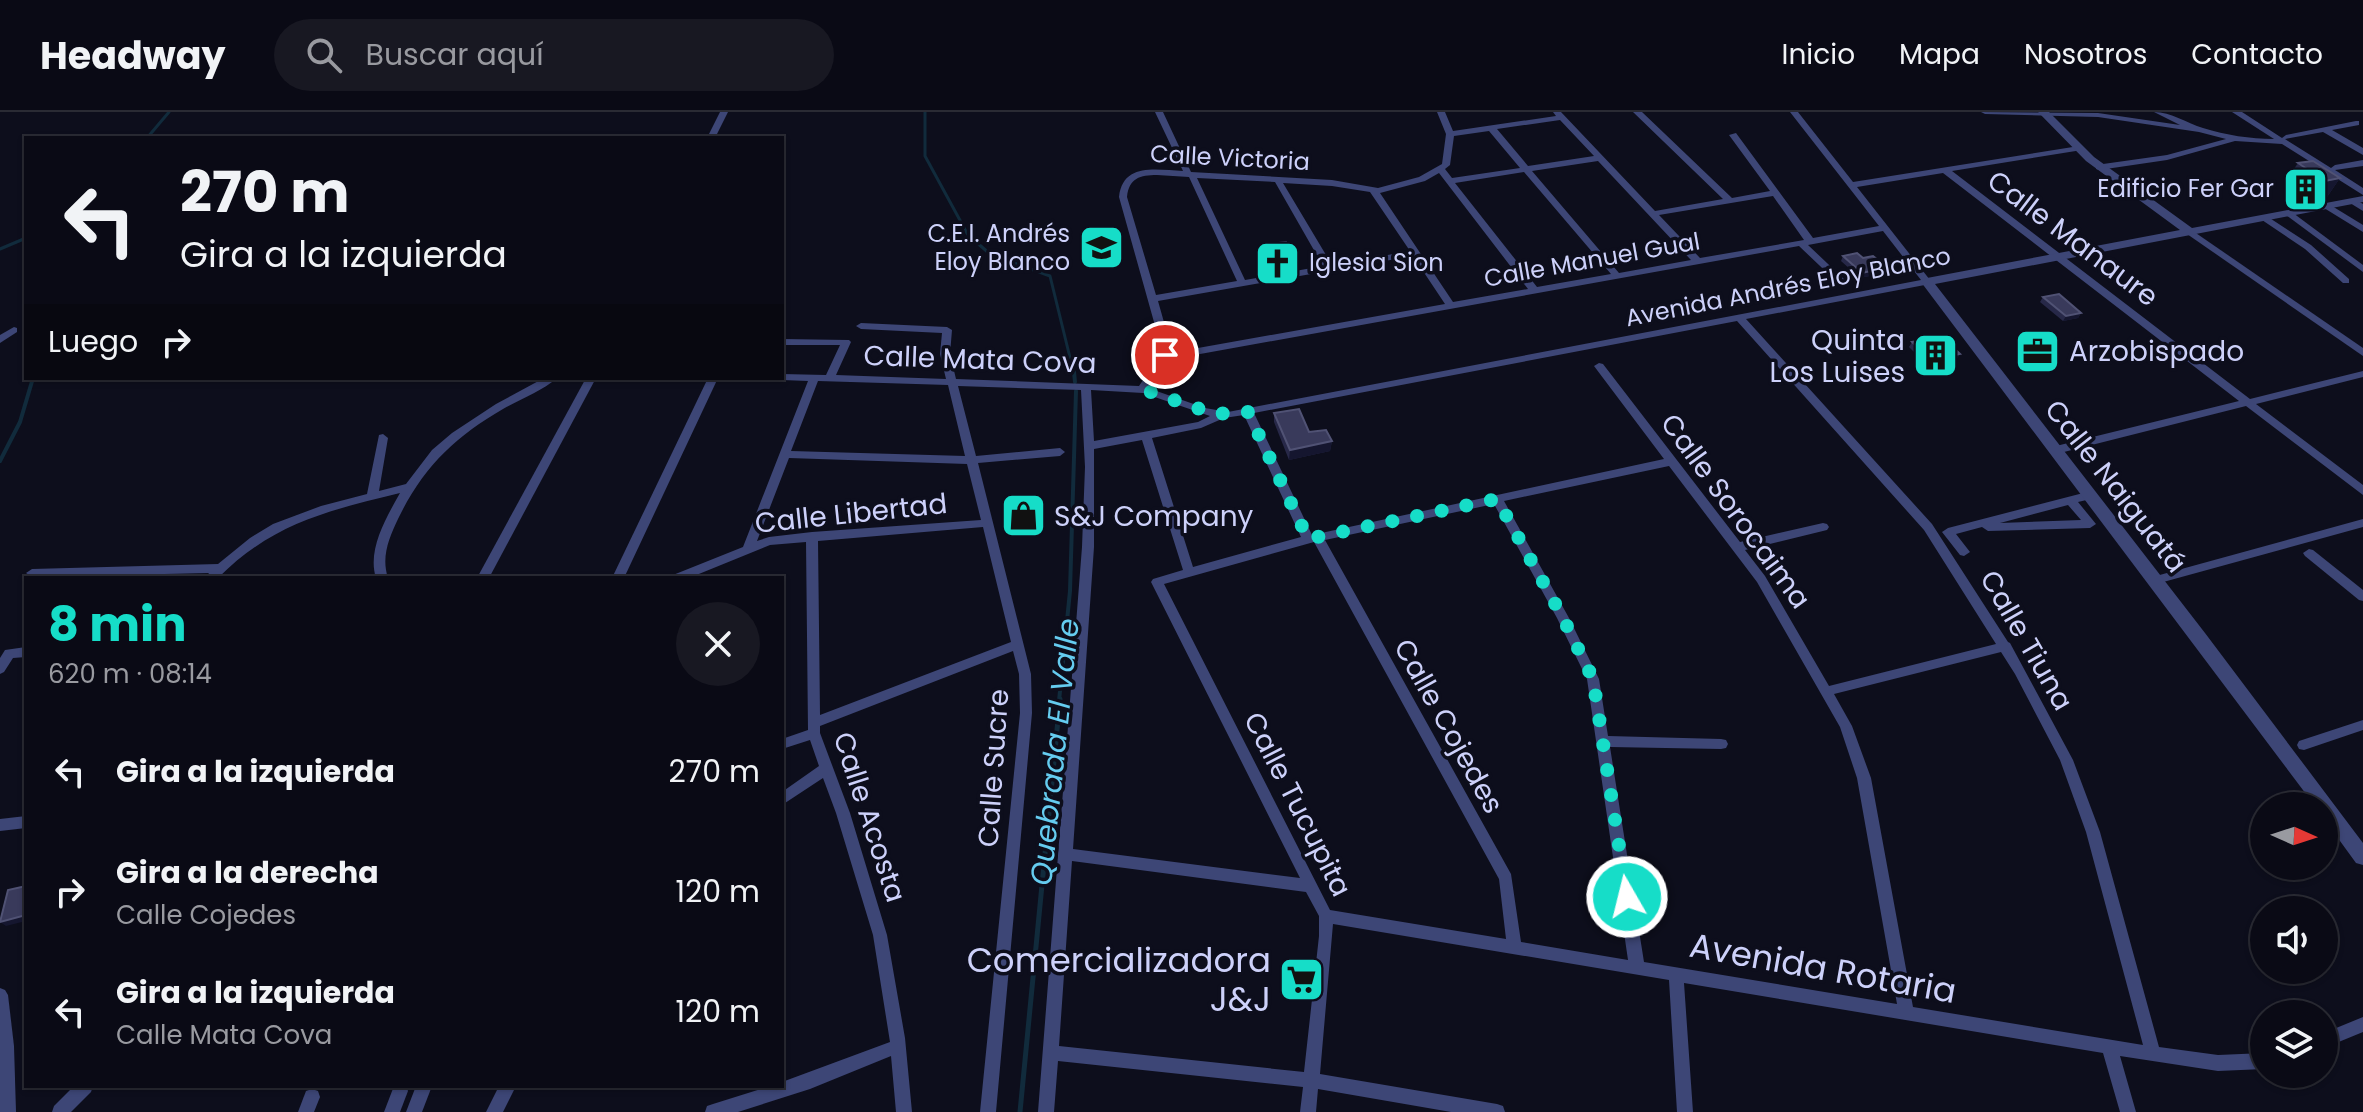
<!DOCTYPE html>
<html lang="es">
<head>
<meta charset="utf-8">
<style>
	:root { --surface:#0a0a15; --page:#181822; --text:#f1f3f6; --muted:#999aa0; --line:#2a2b34; --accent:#16ddc8 }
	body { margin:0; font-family:Poppins,sans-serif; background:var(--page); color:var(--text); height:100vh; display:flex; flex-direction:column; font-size:30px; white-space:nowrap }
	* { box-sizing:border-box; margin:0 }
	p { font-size:26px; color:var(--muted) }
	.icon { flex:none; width:44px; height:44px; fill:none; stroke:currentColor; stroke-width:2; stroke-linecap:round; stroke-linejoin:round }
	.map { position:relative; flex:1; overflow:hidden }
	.side { position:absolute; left:24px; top:464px; width:760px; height:512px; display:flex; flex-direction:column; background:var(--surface); border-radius:0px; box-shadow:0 2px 6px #0004,0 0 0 2px var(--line) }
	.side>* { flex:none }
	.banner { position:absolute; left:24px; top:24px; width:760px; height:244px; border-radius:0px; box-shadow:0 2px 6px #0004,0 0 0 2px var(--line); background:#0a0a15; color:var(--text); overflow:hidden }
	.needle { width:52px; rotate:93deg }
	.fabs { position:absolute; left:2250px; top:680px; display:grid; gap:16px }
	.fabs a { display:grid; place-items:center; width:88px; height:88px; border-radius:50%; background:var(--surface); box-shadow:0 2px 6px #0004,0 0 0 2px var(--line); font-size:40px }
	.pin { position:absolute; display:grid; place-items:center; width:68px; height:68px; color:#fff; margin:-34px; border:4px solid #fff; border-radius:50%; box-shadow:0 2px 8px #0007 }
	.me { position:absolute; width:88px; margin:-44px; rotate:352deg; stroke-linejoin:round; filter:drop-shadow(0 0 6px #0008) }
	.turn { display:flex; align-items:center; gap:28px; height:168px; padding:0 24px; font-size:36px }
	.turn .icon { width:104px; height:104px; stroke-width:2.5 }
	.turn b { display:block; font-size:56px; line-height:68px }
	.then { display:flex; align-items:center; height:76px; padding:0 24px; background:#0003; gap:16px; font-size:30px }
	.round { display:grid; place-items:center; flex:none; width:84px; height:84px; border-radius:42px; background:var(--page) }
	.summary { display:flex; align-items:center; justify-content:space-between; height:136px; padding:0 24px }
	h1 { font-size:48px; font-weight:700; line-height:60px; color:var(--accent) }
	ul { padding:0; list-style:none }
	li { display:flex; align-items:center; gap:24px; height:120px; padding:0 24px }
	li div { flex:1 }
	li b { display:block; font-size:30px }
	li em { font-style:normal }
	header { display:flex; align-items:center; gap:48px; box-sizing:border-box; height:112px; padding:0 40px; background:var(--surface); border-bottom:2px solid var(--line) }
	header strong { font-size:38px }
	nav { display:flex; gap:44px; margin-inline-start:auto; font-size:28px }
	.search { width:560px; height:72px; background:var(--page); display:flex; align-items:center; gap:20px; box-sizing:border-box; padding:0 28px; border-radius:44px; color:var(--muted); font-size:30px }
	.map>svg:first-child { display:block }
</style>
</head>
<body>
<header>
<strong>Headway</strong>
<div class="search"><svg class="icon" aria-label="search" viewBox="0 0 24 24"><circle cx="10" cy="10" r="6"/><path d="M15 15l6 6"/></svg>Buscar aquí</div>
<nav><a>Inicio</a><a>Mapa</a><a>Nosotros</a><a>Contacto</a></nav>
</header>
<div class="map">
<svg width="2363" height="1000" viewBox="0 0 2363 1000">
	<rect width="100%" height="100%" fill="#0d0e1c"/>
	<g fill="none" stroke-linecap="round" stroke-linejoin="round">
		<g stroke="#112b3c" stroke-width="3">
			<path d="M925,0V44L968,123L990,142L1050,164L1074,262"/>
			<path d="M147,26L169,0"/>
			<path d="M0,137L26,126"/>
		</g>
		<g stroke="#112b3c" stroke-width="4">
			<path d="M1074,260L1075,270"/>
			<path d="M0,349L20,310L33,266"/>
			<path d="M1059,589L1070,479L1076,279"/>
		</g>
		<path stroke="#112b3c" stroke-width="5" d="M1020,1000L1060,587"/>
		<g fill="#3d4676" fill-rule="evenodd">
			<path d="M720,0H728L715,26H707Z"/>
			<path d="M1155,0H1163L1191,60L1332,68L1378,76L1419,65L1442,52L1446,22L1437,0H1445L1453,19L1556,4L1553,0H1561L1655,99L1723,87L1633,0H1642L1732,86L1770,79L1729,23L1736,21L1813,126L1879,114L1790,0H1798L1853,70L2079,34L2083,36L2082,38L1952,59L2250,287L2363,259V265L2256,292L2363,373V383L2246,294L2056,342L2052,341L2051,338L2052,335L2056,334L2239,289L1943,61L1857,75L1930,168V172L1746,207L1932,412L2008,530L2010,531L2073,648L2100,720L2159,935L2218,943L2264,941V957L2218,959L2120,944L2136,1000H2120L2103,941L1684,871L1693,1000H1677L1669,868L1333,812L1320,962L1497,992L1503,994L1505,1000H1451L1318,977L1316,1000H1300L1303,975L1058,949L1054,1000H1038L1082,435L1085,355L1081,278L958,274L976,344L1060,336L1065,340L1060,344L978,351L1031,562L1032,601L996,1000H980L1020,601L1019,562L1013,539L820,614V621L850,701L887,823L905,926L912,1000H896L891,944L810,977L738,1000H705L707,994L713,992L770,974H782V970L890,930L873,823L836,701L823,666L782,693V680L819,654L810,628L782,637V627L808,618L806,430L770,433L689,466H671L673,463L743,435L808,269L782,268L778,266H782V262L826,263L840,233H782V227L849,228L851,230L836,263L946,267L940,242L942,221L861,217L856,214L861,211L947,215L952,218L950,242L956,267L1139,274L1160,243L1161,235L1119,85C1123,50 1157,58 1183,59ZM1560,8L1594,44L1528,54L1497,17ZM1489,19L1520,56L1452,66L1445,57L1450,53L1454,24ZM1598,49L1691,148L1619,161L1532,59ZM1524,60L1611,162L1537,175L1455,71ZM1439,61L1528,177L1453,190L1380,81L1425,69ZM1157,63L1189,65L1237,169L1156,183L1127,85C1129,66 1140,63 1157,63ZM1197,66L1275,70L1323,154L1245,168ZM1283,71L1332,74L1370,80L1410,139L1332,153ZM1773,84L1804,128L1700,146L1659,103ZM1883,119L1921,168L1228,300L1205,296L1148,276L1167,248L1799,134L1840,173H1846V169L1808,133ZM1413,144L1445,192L1170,241L1171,235L1158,189ZM1737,209L1924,418L1996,532L1829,574L1765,464L1745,438L1827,418L1829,415L1827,412L1823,411L1740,430L1603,252L1599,251L1594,254L1664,347L1312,423L1254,301ZM818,269L948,273L965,344L791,339ZM1091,278L1143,281L1210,304L1198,310L1094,329ZM1244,303L1301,425L1193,455L1152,326L1201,316L1224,306ZM1142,328L1183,458L1153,467L1151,470L1300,766L1073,737L1094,435V337ZM789,346L967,352L981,408L812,420L769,425L757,429ZM1669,354L1757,470L1840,615L1857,666L1897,892L1644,850L1610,635L1721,637L1726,636L1728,632L1726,628L1721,627L1608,624L1599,567L1569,506L1504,389ZM1494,392L1557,506L1587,567L1628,848L1521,830L1511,762L1325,428ZM983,415L1011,530L820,603L818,429ZM1314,430L1499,767L1506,827L1330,798L1164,472ZM2001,540L2015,562L2060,648L2086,720L2143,933L1913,895L1871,666L1852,614L1834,582ZM1072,749L1306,780L1319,804V824L1304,960L1059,934Z"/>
			<path d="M1981,0L2098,1L2180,13L2154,0C2171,0 2187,11 2203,16C2226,23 2250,27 2274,27L2232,0H2242L2282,26L2286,23L2356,9H2359V13L2332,18L2363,36V43L2323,20L2285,27L2331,56L2335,53L2363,48V54L2335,58L2363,76V83L2282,32L2235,29L2167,48L2099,58L2096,57V53L2167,43L2226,27L2199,20L2098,5L1985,2Z"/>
			<path d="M2353,86L2363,92V99L2350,91L2349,89Z"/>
			<path d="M2327,91L2363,113V120L2324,96V92Z"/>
			<path d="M2289,98L2363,153V160L2286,103V99Z"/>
			<path d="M2265,103L2311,133L2349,167V171H2343L2305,137L2262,108L2261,106Z"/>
			<path d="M2190,117L2363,236V244L2187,122L2186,120Z"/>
			<path d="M14,215L17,216V220L0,231V223Z"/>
			<path d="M544,266H557C542,279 521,287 503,297C455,325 423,355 398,407C389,426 381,445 388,466H376C367,438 386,406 400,381C327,399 273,411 218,466H205L209,461L32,465L26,461L32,457L218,452L250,426L273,412L321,394L367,382L379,323L383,322L388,326L379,379L406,372L432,338L452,321L496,292Z"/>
			<path d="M586,266H596L489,466H477Z"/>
			<path d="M708,266H718L624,466H612Z"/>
			<path d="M2091,379L2095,380L2097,383L2095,386L2078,390L2096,412L2090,416L1988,419L1982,415L1956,422L1970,440L1964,444L1960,443L1942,420L1948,416ZM2068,393L2081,408L2000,411Z"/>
			<path d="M2363,407V415L2156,472L2150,468L2156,464Z"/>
			<path d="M2309,437L2313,438L2363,478V489L2359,488L2305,444L2303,441Z"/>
			<path d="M26,535V545L13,546L4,560L0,562V546L5,538Z"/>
			<path d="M2363,608V618L2304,638L2299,637L2297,633L2299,629Z"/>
			<path d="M26,704V716L0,719V707Z"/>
			<path d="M0,876L5,878L8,883L14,934L16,1000H0Z"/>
			<path d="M2363,905V920L2324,936V921Z"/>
			<path d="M74,974H93L91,980L71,1000H52L54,994Z"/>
			<path d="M394,974H406L408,979L400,1000H384Z"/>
			<path d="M416,974H432L422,1000H406Z"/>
			<path d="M499,974H516L503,1000H486Z"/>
			<path d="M312,977L318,979L320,985L314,1000H298L306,979Z"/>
		</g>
		<path fill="#3d4676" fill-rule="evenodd" d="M2038,0H2049L2094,45L2192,116L2363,84V90L1935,172L2205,521L2363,731V753L2356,751L2324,707V694H2315L1921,170L1927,166L2180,118L2086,49Z"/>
	</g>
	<g fill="#272848">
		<path d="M2298,51L2340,66L2327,85L2311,88L2285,70Z"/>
		<path d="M1263,133L1294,147L1293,156L1271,160L1262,142Z"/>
		<path d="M1843,144L1863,146L1880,157L1876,158L1874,163L1860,166L1841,149Z"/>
		<path d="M2043,185L2081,201L2078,206L2063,209L2040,190Z"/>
		<path d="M1912,230L1957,247L1927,253L1909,235Z"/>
		<path d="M1274,301L1309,320L1332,329L1330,339L1289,348L1274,310Z"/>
	</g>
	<g fill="#15162f">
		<path d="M2340,66L2327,85L2311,88L2325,69Z"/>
		<path d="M1294,147L1293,156L1271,160V151Z"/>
		<path d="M1883,152L1880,157L1870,159L1872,154Z"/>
		<path d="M1876,158L1874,163L1860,166L1862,161Z"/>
		<path d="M2081,201L2078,206L2063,209L2066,204Z"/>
		<path d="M1960,242L1957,247L1927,253L1930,248Z"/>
		<path d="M1332,329L1330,339L1289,348L1290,338Z"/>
		<path d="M26,803V809L6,814L0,810Z"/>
	</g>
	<g fill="#393a5b" stroke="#505274" stroke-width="2">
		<path d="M2313,49L2340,66L2325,69L2298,51Z"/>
		<path d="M1286,130L1294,147L1271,151L1263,133Z"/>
		<path d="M1857,141L1863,146L1873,144L1883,152L1872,154L1876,158L1862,161L1843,144Z"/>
		<path d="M2059,182L2081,201L2066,204L2043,185Z"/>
		<path d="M1930,227L1933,229L1944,227L1960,242L1930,248L1912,230Z"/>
		<path d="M1299,297L1309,320L1326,318L1332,329L1290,338L1274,301Z"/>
		<path d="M26,774V803L0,810L8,778Z"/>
	</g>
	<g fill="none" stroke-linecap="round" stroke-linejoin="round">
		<path stroke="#16ddc8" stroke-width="14" stroke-dasharray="0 25.2" d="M1165,243L1142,277L1214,302L1248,300L1308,427L1497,387L1563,506L1593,567L1627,785"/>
	</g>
	<defs>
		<symbol id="building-square" viewBox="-11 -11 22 22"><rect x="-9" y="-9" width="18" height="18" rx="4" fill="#16ddc8" stroke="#0d0e1c"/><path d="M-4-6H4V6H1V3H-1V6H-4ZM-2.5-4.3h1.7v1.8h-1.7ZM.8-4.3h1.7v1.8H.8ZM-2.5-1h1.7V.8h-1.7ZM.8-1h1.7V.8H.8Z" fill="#111"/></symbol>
		<symbol id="school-square" viewBox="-11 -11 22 22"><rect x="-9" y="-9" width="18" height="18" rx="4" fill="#16ddc8" stroke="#0d0e1c"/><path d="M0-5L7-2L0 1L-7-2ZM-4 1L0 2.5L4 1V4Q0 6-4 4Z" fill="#111"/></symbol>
		<symbol id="church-square" viewBox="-11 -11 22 22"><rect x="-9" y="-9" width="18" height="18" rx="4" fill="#16ddc8" stroke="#0d0e1c"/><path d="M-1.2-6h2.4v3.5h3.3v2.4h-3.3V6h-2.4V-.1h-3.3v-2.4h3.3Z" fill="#111"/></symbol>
		<symbol id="office-square" viewBox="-11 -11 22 22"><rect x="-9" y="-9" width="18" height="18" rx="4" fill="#16ddc8" stroke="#0d0e1c"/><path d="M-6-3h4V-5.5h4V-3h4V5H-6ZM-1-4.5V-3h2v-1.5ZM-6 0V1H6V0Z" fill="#111"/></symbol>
		<symbol id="shop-square" viewBox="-11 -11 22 22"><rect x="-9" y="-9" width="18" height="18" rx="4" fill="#16ddc8" stroke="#0d0e1c"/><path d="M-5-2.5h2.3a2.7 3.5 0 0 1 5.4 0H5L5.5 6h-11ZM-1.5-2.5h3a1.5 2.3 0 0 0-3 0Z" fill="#111"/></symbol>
		<symbol id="supermarket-square" viewBox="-11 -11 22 22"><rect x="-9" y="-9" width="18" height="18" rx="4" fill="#16ddc8" stroke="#0d0e1c"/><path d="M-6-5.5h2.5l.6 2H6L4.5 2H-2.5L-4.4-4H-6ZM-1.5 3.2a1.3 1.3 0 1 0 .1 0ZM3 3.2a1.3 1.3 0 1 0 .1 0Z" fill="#111"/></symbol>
	</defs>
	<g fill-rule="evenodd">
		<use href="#building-square" x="2280" y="52" width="51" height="51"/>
		<use href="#school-square" x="1076" y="110" width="51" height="51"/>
		<use href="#church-square" x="1252" y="126" width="51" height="51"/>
		<use href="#office-square" x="2012" y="214" width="51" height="51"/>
		<use href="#building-square" x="1910" y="218" width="51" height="51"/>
		<use href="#shop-square" x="998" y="378" width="51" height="51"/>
		<use href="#supermarket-square" x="1276" y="842" width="51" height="51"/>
	</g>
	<g text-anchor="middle" stroke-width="7" stroke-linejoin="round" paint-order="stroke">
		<g font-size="24" fill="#cdd1fa" stroke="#0d0e1c">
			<text transform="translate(1230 46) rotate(3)" y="8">Calle Victoria</text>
			<text transform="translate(1592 148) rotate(-10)" y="8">Calle Manuel Gual</text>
			<text transform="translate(1788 175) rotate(-11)" y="8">Avenida Andrés Eloy Blanco</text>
		</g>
		<g font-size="24" fill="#cdd1fa" stroke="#0d0e1c" text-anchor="end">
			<text x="2274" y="85">Edificio Fer Gar</text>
			<text x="1070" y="130">C.E.I. Andrés<tspan x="1070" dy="28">Eloy Blanco</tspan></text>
			<text x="1309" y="159" text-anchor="start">Iglesia Sion</text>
		</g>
		<g font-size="28" fill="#cdd1fa" stroke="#0d0e1c">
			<text transform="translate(2073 126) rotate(37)" y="10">Calle Manaure</text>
			<text transform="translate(980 247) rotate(2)" y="10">Calle Mata Cova</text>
			<text transform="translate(2116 374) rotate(52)" y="10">Calle Naiguatá</text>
			<text transform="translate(1736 399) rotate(54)" y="10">Calle Sorocaima</text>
			<text transform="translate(851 401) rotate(-6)" y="10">Calle Libertad</text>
			<text transform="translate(2027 528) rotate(60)" y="10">Calle Tiuna</text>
			<text transform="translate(1449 614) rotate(61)" y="10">Calle Cojedes</text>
			<text transform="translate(993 656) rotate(-86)" y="10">Calle Sucre</text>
			<text transform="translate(1298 692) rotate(63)" y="10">Calle Tucupita</text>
			<text transform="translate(870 705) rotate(72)" y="10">Calle Acosta</text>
		</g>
		<g font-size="28" fill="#cdd1fa" stroke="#0d0e1c" text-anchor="start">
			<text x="1905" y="238" text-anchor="end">Quinta<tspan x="1905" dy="32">Los Luises</tspan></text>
			<text x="2069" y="249">Arzobispado</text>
			<text x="1054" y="414">S&amp;J Company</text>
		</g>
		<g font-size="30" font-style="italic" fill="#65ccf0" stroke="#0d0e1c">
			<text transform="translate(1055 640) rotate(-84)" y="10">Quebrada El Valle</text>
		</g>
		<g font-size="34" fill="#cdd1fa" stroke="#0d0e1c" text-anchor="end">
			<text x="1271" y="860">Comercializadora<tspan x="1271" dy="39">J&amp;J</tspan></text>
		</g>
		<g font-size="34" fill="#cdd1fa" stroke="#0d0e1c">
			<text transform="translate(1823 856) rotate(10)" y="12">Avenida Rotaria</text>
		</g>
	</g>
</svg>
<div class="fabs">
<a><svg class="needle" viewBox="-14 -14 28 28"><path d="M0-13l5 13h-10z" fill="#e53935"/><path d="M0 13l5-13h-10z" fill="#999aa0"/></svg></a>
<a><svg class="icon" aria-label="sound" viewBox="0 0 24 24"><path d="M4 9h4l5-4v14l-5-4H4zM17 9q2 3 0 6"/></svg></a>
<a><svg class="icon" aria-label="layers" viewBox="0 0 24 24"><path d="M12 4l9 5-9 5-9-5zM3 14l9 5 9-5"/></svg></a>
</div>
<div class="pin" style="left:1165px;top:243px;background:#d93025"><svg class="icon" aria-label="arrive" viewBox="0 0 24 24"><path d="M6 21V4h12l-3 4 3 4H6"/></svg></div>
<svg class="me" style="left:1627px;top:785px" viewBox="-20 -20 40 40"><circle r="17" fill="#16ddc8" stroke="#fff" stroke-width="3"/><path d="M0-11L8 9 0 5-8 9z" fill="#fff"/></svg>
<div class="banner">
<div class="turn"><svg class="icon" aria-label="left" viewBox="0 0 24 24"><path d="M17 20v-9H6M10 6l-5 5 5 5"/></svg><div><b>270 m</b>Gira a la izquierda</div></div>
<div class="then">Luego<svg class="icon" aria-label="right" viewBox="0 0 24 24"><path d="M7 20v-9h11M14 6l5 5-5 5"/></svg></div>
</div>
<section class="side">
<div class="summary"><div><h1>8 min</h1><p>620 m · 08:14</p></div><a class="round"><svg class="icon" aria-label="close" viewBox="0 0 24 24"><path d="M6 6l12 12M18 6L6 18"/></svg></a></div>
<ul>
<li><svg class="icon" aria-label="left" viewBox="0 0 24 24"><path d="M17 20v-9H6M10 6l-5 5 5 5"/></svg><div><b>Gira a la izquierda</b></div><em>270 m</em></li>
<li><svg class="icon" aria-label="right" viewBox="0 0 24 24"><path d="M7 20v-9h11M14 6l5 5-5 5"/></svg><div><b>Gira a la derecha</b><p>Calle Cojedes</p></div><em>120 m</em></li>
<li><svg class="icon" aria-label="left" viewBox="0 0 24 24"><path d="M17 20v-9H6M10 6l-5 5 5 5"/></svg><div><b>Gira a la izquierda</b><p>Calle Mata Cova</p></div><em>120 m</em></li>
</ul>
</section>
</div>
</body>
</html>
